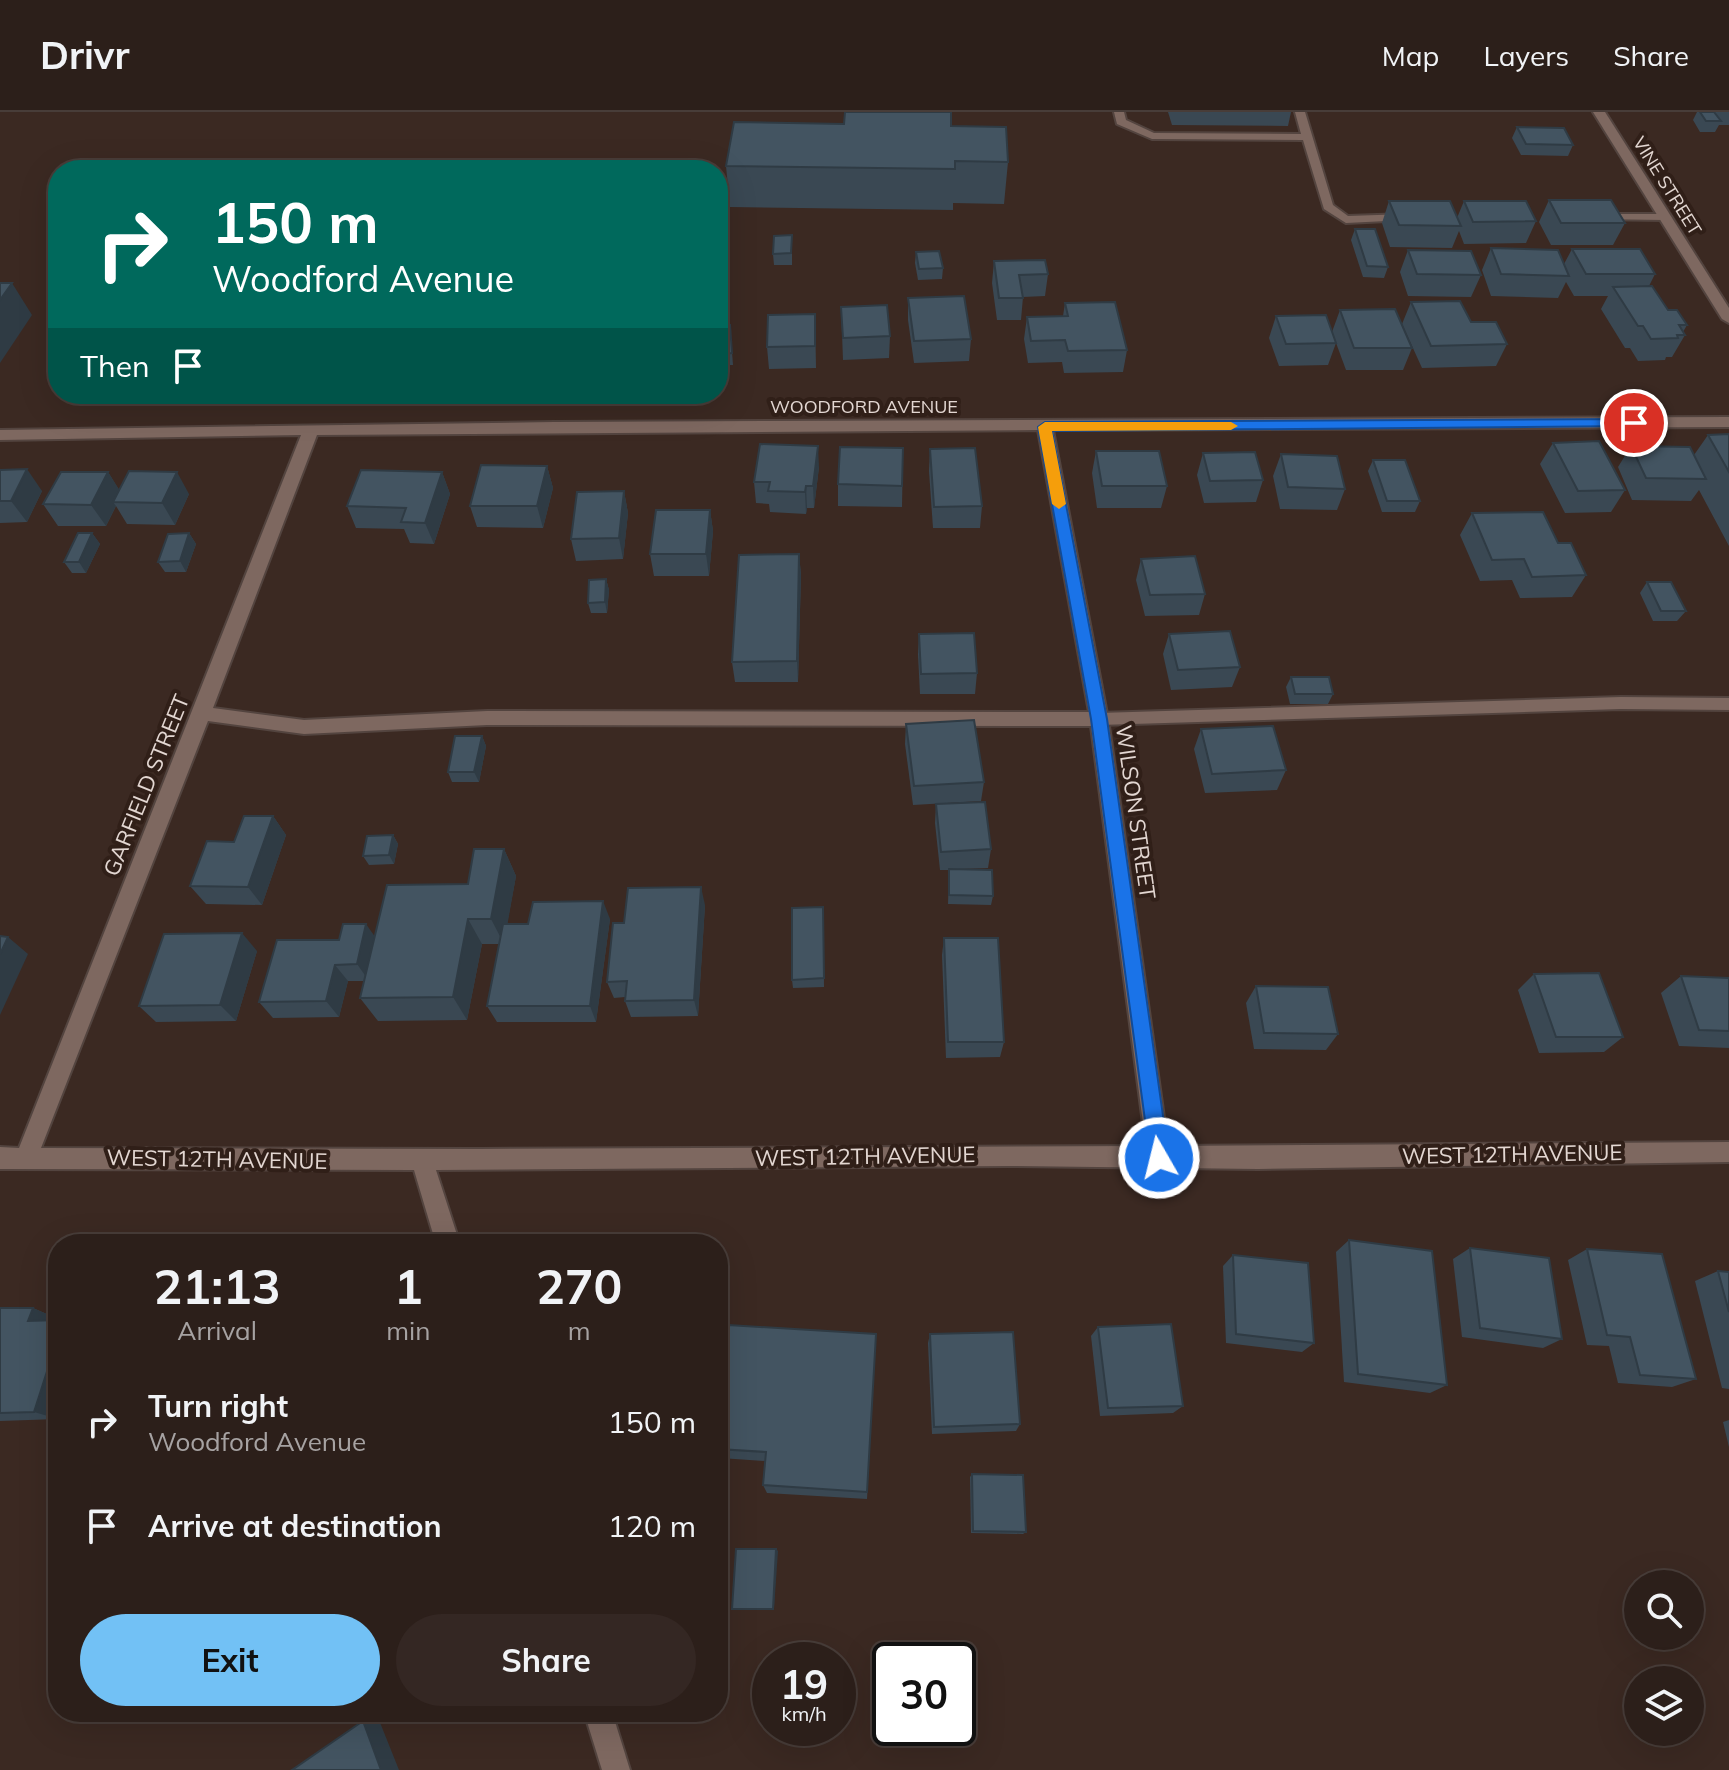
<!DOCTYPE html>
<html lang="en">
<head>
<meta charset="utf-8">
<style>
	:root { --surface:#2c1f1a; --page:#342723; --text:#f1f3f6; --muted:#a6a2a2; --line:#483d39; --accent:#72c1f5 }
	body { margin:0; font-family:Mulish,sans-serif; background:var(--page); color:var(--text); height:100vh; display:flex; flex-direction:column; font-size:30px; white-space:nowrap }
	* { box-sizing:border-box; margin:0 }
	p { font-size:26px; color:var(--muted) }
	.icon { flex:none; width:44px; height:44px; fill:none; stroke:currentColor; stroke-width:2; stroke-linecap:round; stroke-linejoin:round }
	.map { position:relative; flex:1; overflow:hidden }
	.sheet { position:absolute; left:48px; top:1122px; width:680px; height:488px; display:flex; flex-direction:column; background:var(--surface); border-radius:32px; box-shadow:0 8px 32px #0002,0 0 0 2px var(--line) }
	.sheet>* { flex:none }
	.guide { position:absolute; left:48px; top:48px; width:680px; height:244px; border-radius:32px; box-shadow:0 8px 32px #0002,0 0 0 2px var(--line); background:#00695c; color:#fff; overflow:hidden }
	.fabs { position:absolute; left:1624px; top:1458px; display:grid; gap:16px }
	.fabs a { display:grid; place-items:center; width:80px; height:80px; border-radius:50%; background:var(--surface); box-shadow:0 8px 32px #0002,0 0 0 2px var(--line); font-size:40px }
	.speed { position:absolute; left:752px; top:1530px; display:flex; gap:16px; font-size:40px; font-weight:700; text-align:center }
	.speed>* { display:grid; place-content:center; width:104px; height:104px; border-radius:50%; background:var(--surface); box-shadow:0 8px 32px #0002,0 0 0 2px var(--line); line-height:1 }
	.speed small { font-size:20px; font-weight:400 }
	.speed .limit { border:4px solid #111; border-radius:12px; background:#fff; color:#111 }
	.pin { position:absolute; display:grid; place-items:center; width:68px; height:68px; color:#fff; margin:-34px; border:4px solid #fff; border-radius:50%; box-shadow:0 2px 8px #0007 }
	.me { position:absolute; width:88px; margin:-44px; rotate:352deg; stroke-linejoin:round; filter:drop-shadow(0 0 6px #0008) }
	.turn { display:flex; align-items:center; gap:28px; height:168px; padding:0 32px; font-size:36px }
	.turn .icon { width:104px; height:104px; stroke-width:2.5 }
	.turn b { display:block; font-size:56px; line-height:68px }
	.then { display:flex; align-items:center; height:76px; padding:0 32px; background:#0003; gap:16px; font-size:30px }
	.eta { display:flex; justify-content:space-evenly; align-items:center; height:136px; text-align:center }
	.eta b { font-size:48px; font-weight:700; line-height:56px }
	.action { display:flex; gap:16px; margin-top:auto; padding:16px 32px }
	.action a { flex:1; height:92px; border-radius:48px; background:var(--accent); color:#111; font-size:32px; font-weight:700; line-height:92px; text-align:center }
	.action a+a { background:var(--page); color:var(--text) }
	ul { padding:0; list-style:none }
	li { display:flex; align-items:center; gap:24px; height:104px; padding:0 32px }
	li div { flex:1 }
	li b { display:block; font-size:30px }
	li em { font-style:normal }
	header { display:flex; align-items:center; gap:48px; box-sizing:border-box; height:112px; padding:0 40px; background:var(--surface); border-bottom:2px solid var(--line) }
	header strong { font-size:38px }
	nav { display:flex; gap:44px; margin-inline-start:auto; font-size:28px }
	.map>svg:first-child { display:block }
</style>
</head>
<body>
<header>
<strong>Drivr</strong>
<nav><a>Map</a><a>Layers</a><a>Share</a></nav>
</header>
<div class="map">
<svg width="1729" height="1658" viewBox="0 0 1729 1658">
	<rect width="100%" height="100%" fill="#3b2922"/>
	<g fill="none" stroke-linecap="round" stroke-linejoin="round">
		<defs>
			<g id="lane">
				<path d="M1114,0H1124L1126,8L1154,21L1301,22L1295,0H1305L1333,93L1348,104L1407,102L1413,105L1407,108L1346,111L1324,97L1303,28L1152,27L1117,12Z"/>
				<path d="M1596,102H1665L1671,105L1665,108L1592,107L1590,105Z"/>
				<path d="M1621,585L1729,586V598L1621,597L1099,613L1091,607L1099,601Z"/>
			</g>
			<g id="street">
				<path d="M1593,0H1605L1729,196V211L1722,207Z"/>
				<path d="M1729,305V315L1053,318L1108,607L1168,1034L1729,1030V1050L1258,1057L1009,1054L436,1058L460,1132H436L414,1058L0,1057V1035L19,1036L301,323L0,328V318L554,310ZM1038,318L1089,600L487,599L304,608L213,596L317,323ZM208,609L304,622L487,613L1091,614L1146,1034L480,1037L41,1036Z"/>
				<path d="M584,1600H612L630,1658H602Z"/>
			</g>
		</defs>
		<use href="#lane" stroke="#53443f" stroke-width="4"/>
		<use href="#street" stroke="#53443f" stroke-width="4"/>
		<use href="#lane" fill="#7e6860" fill-rule="evenodd"/>
		<use href="#street" fill="#7e6860" fill-rule="evenodd"/>
	</g>
	<g fill="#3a4853">
		<path d="M1168,0H1291L1288,14L1172,13Z"/>
		<path d="M1697,0H1729V13H1719L1715,20H1700L1693,8Z"/>
		<path d="M951,14L1008,50L1004,92L953,91V98L730,95L726,54Z"/>
		<path d="M1517,15L1573,33L1568,44L1521,43L1512,26Z"/>
		<path d="M1549,88L1625,111L1613,133H1551L1539,110Z"/>
		<path d="M1389,89L1457,106L1464,89L1536,109L1526,131L1464,132L1459,119L1452,136L1390,135L1382,111Z"/>
		<path d="M1355,117L1388,155L1384,166L1363,165L1351,128Z"/>
		<path d="M792,123V153H774L773,142Z"/>
		<path d="M1491,136L1564,152L1572,137L1655,162L1649,174L1668,198L1687,213L1683,220L1685,223L1672,245H1666L1665,248L1638,249L1630,236H1625L1601,197L1608,184H1574L1566,170L1558,186L1491,184L1482,158Z"/>
		<path d="M1408,138L1481,163L1471,185L1408,184L1400,160Z"/>
		<path d="M916,140L943,156L942,167L918,168L915,151Z"/>
		<path d="M994,149L1048,162L1045,184L1023,185L1021,208H997L992,171Z"/>
		<path d="M908,186L971,227L969,249L914,251L908,208Z"/>
		<path d="M1411,190L1471,210L1507,232L1496,254L1422,256L1402,212Z"/>
		<path d="M1065,191L1127,238L1123,260L1064,261L1062,250L1028,251L1024,227L1027,205L1063,204Z"/>
		<path d="M841,195L890,224L889,246L843,248Z"/>
		<path d="M1340,198L1412,236L1403,258H1346L1332,220Z"/>
		<path d="M815,202L816,256L769,257L767,235Z"/>
		<path d="M1276,204L1336,231L1328,253L1279,254L1269,226Z"/>
		<path d="M718,213H730L733,253H718Z"/>
		<path d="M1729,322V434L1699,378L1691,389L1632,388L1618,355L1631,334L1694,343L1708,323Z"/>
		<path d="M1553,331L1625,378L1611,400L1565,401L1540,352Z"/>
		<path d="M903,336L902,395L838,394V372Z"/>
		<path d="M930,337L982,394L980,416H933L929,359Z"/>
		<path d="M1096,339L1167,374L1161,396H1097L1092,361Z"/>
		<path d="M1203,341L1263,368L1256,390L1204,391L1197,363Z"/>
		<path d="M1281,342L1345,377L1337,398L1280,397L1273,364Z"/>
		<path d="M1373,348L1420,389L1415,400H1382L1368,359Z"/>
		<path d="M547,354L553,376L543,416L477,415L470,394Z"/>
		<path d="M819,355L814,396H807L806,402L770,400L769,392L756,391L754,370Z"/>
		<path d="M0,358L42,379L27,410L0,411Z"/>
		<path d="M108,360L119,378L189,382L175,413L127,412L116,394L106,414H58L43,392Z"/>
		<path d="M442,360L450,382L434,432L410,431L404,417L356,416L347,394Z"/>
		<path d="M624,379L628,401L623,447L576,449L571,427Z"/>
		<path d="M710,398L713,419L709,464H654L650,442Z"/>
		<path d="M1472,401L1558,431L1586,463L1572,485L1520,486L1512,468L1480,469L1460,423Z"/>
		<path d="M92,421L100,432L86,461H72L64,450Z"/>
		<path d="M189,421L196,432L186,460H165L158,450Z"/>
		<path d="M799,442L801,463L798,570H735L732,550Z"/>
		<path d="M1141,447L1205,482L1199,503L1145,504L1136,468Z"/>
		<path d="M606,467L609,478L607,501H591L588,491Z"/>
		<path d="M1647,470L1686,499L1677,509H1653L1640,481Z"/>
		<path d="M919,522L977,561L975,582H920L918,542Z"/>
		<path d="M1169,522L1240,555L1232,575L1171,578L1163,542Z"/>
		<path d="M1291,565L1333,582L1328,592H1290L1286,575Z"/>
		<path d="M906,612L984,670L981,689L913,693L905,632Z"/>
		<path d="M1201,617L1286,658L1277,678L1205,681L1194,637Z"/>
		<path d="M482,624L486,634L479,670H452L448,660Z"/>
		<path d="M936,692L991,737L988,756L959,757L993,784L991,793L948,792L949,758H940L935,711Z"/>
		<path d="M273,704L286,723L262,793L206,792L190,774L234,730Z"/>
		<path d="M393,723L398,732L394,752L369,753L363,744Z"/>
		<path d="M504,737L516,764L507,812H528L610,807L596,910H497L487,894L499,832H482L467,908L378,909L360,886L364,869H348L339,905L273,906L259,890L339,828L375,825L468,772Z"/>
		<path d="M705,793L698,904L631,905L625,889V885L614,886L607,870L624,811Z"/>
		<path d="M823,795L824,875L793,876L792,868Z"/>
		<path d="M944,826L1004,930L1000,945L946,946L942,843Z"/>
		<path d="M257,839L236,909L156,910L139,894Z"/>
		<path d="M1534,862L1623,925L1604,940L1539,941L1518,878Z"/>
		<path d="M1681,864L1729,866V936L1679,934L1661,881Z"/>
		<path d="M1256,874L1338,922L1326,938L1254,937L1246,891Z"/>
		<path d="M1349,1128L1447,1273L1430,1281L1344,1270L1336,1140Z"/>
		<path d="M1470,1136L1562,1227L1543,1236L1462,1225L1453,1147Z"/>
		<path d="M1587,1137L1696,1267L1672,1275L1618,1271L1609,1234L1587,1233L1568,1148Z"/>
		<path d="M1233,1143L1314,1231L1302,1240L1226,1231L1223,1154Z"/>
		<path d="M1718,1159L1729,1160V1277L1722,1276L1695,1169Z"/>
		<path d="M0,1196H33L56,1206L55,1208H58V1307L0,1309Z"/>
		<path d="M1098,1215L1183,1294L1173,1301L1100,1304L1091,1224Z"/>
		<path d="M876,1222L867,1387L767,1381L763,1373L765,1349L720,1346L718,1343V1302Z"/>
		<path d="M930,1222L1020,1312L1016,1319L932,1322L928,1231Z"/>
		<path d="M1729,1308V1335L1723,1310Z"/>
		<path d="M972,1362L1026,1420L1023,1422L971,1421L970,1365Z"/>
	</g>
	<g fill="#2f3b44">
		<path d="M12,171L32,203L0,251V188Z"/>
		<path d="M818,334L819,355L814,396L813,374Z"/>
		<path d="M547,354L553,376L543,416L537,394Z"/>
		<path d="M27,357L42,379L27,410L11,389Z"/>
		<path d="M108,360L122,382L113,390L116,394L106,414L91,393Z"/>
		<path d="M177,360L189,382L175,413L162,391Z"/>
		<path d="M442,360L450,382L434,432L425,411Z"/>
		<path d="M806,374L807,396L806,402L805,380Z"/>
		<path d="M624,379L628,401L623,447L619,426Z"/>
		<path d="M710,398L713,419L709,464L706,442Z"/>
		<path d="M92,421L100,432L86,461L79,450Z"/>
		<path d="M189,421L196,432L186,460L180,449Z"/>
		<path d="M799,442L801,463L798,570L797,549Z"/>
		<path d="M606,467L609,478L607,501L605,490Z"/>
		<path d="M482,624L486,634L479,670L474,660Z"/>
		<path d="M273,704L286,723L262,793L248,775Z"/>
		<path d="M393,723L398,732L394,752L389,743Z"/>
		<path d="M504,737L516,764L504,832L491,807Z"/>
		<path d="M701,775L705,793L698,904L694,888Z"/>
		<path d="M603,789L610,807L596,910L590,894Z"/>
		<path d="M468,807L482,832L467,908L453,885Z"/>
		<path d="M366,812L378,829L369,869L357,852Z"/>
		<path d="M242,821L257,839L236,909L220,893Z"/>
		<path d="M8,825L28,842L0,903V842Z"/>
		<path d="M335,853L348,869L339,905L326,889Z"/>
		<path d="M33,1196L56,1206L52,1219L28,1209Z"/>
		<path d="M58,1225V1307L34,1300Z"/>
		<path d="M776,1437L778,1439L774,1497H773Z"/>
		<path d="M379,1608L399,1658H381L363,1609Z"/>
	</g>
	<g fill="#435461" stroke="#2f3b44" stroke-width="2">
		<path d="M845,0H951V14L1006,15L1008,50L955,49V57L726,54L734,10L844,12Z"/>
		<path d="M1700,0H1714L1721,9H1706Z"/>
		<path d="M1517,15L1564,16L1573,33L1526,32Z"/>
		<path d="M1549,88H1611L1625,111H1561Z"/>
		<path d="M1389,89H1450L1461,114L1399,113Z"/>
		<path d="M1464,89H1526L1536,109L1473,110Z"/>
		<path d="M1355,117H1375L1388,155L1367,154Z"/>
		<path d="M792,123L791,141L773,142L774,124Z"/>
		<path d="M1491,136L1558,138L1569,164L1501,162Z"/>
		<path d="M1572,137H1640L1655,162H1586Z"/>
		<path d="M1408,138L1471,139L1481,163L1417,162Z"/>
		<path d="M939,139L943,156L919,157L916,140Z"/>
		<path d="M1045,148L1048,162L1019,163L1023,186H999L994,149Z"/>
		<path d="M0,171H12L0,188Z"/>
		<path d="M1652,174L1668,198H1677L1687,213H1679L1685,223H1677L1678,226L1651,227L1643,214H1638L1613,175Z"/>
		<path d="M964,184L971,227L914,229L908,186Z"/>
		<path d="M1460,189L1471,210H1496L1507,232L1431,234L1411,190Z"/>
		<path d="M1115,190L1127,238L1068,239L1065,228L1031,229L1027,205L1068,204L1065,191Z"/>
		<path d="M887,193L890,224L843,226L841,195Z"/>
		<path d="M1395,197L1412,236H1354L1340,198Z"/>
		<path d="M815,202V234L767,235L768,203Z"/>
		<path d="M1326,203L1336,231L1286,232L1276,204Z"/>
		<path d="M718,213H730L732,241L718,242Z"/>
		<path d="M1729,322V360L1708,323Z"/>
		<path d="M1599,329L1625,378L1578,379L1553,331Z"/>
		<path d="M760,332L818,334L813,374H806L805,380L768,379L770,370H754Z"/>
		<path d="M1631,334L1690,335L1706,367L1646,366Z"/>
		<path d="M840,335L903,336L902,374L838,372Z"/>
		<path d="M975,336L982,394L934,395L930,337Z"/>
		<path d="M1096,339H1159L1167,374H1102Z"/>
		<path d="M1255,340L1263,368L1210,369L1203,341Z"/>
		<path d="M1281,342L1337,344L1345,377L1288,375Z"/>
		<path d="M1373,348H1405L1420,389H1387Z"/>
		<path d="M481,353L547,354L537,394H470Z"/>
		<path d="M27,357L11,389H0V358Z"/>
		<path d="M361,358L442,360L425,411L401,410L406,396L347,394Z"/>
		<path d="M129,359L177,360L162,391L113,390Z"/>
		<path d="M61,360H108L91,393L43,392Z"/>
		<path d="M624,379L619,426L571,427L577,380Z"/>
		<path d="M656,398H710L706,442H650Z"/>
		<path d="M1543,400L1558,431H1571L1586,463L1532,465L1524,447L1492,448L1472,401Z"/>
		<path d="M78,421H92L79,450H64Z"/>
		<path d="M189,421L180,449L158,450L168,422Z"/>
		<path d="M799,442L797,549L732,550L739,443Z"/>
		<path d="M1195,444L1205,482L1150,483L1141,447Z"/>
		<path d="M606,467L605,490L588,491L589,468Z"/>
		<path d="M1647,470H1671L1686,499H1661Z"/>
		<path d="M1230,519L1240,555L1178,558L1169,522Z"/>
		<path d="M974,521L977,561L921,562L919,522Z"/>
		<path d="M1291,565H1329L1333,582H1295Z"/>
		<path d="M974,608L984,670L914,674L906,612Z"/>
		<path d="M1273,614L1286,658L1212,662L1201,617Z"/>
		<path d="M455,624H482L474,660H448Z"/>
		<path d="M985,690L991,737L941,740L936,692Z"/>
		<path d="M244,704H273L248,775L190,774L207,729L234,730Z"/>
		<path d="M393,723L389,743L363,744L367,724Z"/>
		<path d="M474,737H504L491,807H468L453,885L360,886L387,773L468,772Z"/>
		<path d="M949,757L992,758L993,784L949,783Z"/>
		<path d="M701,775L694,888L625,889L627,869L607,870L613,811H624L628,776Z"/>
		<path d="M603,789L590,894H487L503,812H528L533,790Z"/>
		<path d="M823,795L824,866L792,868V796Z"/>
		<path d="M343,812H366L357,852L335,853L326,889L259,890L277,828H339Z"/>
		<path d="M242,821L220,893L139,894L164,822Z"/>
		<path d="M0,824L8,825L0,842Z"/>
		<path d="M944,826H998L1004,930H948Z"/>
		<path d="M1599,861L1623,925H1556L1534,862Z"/>
		<path d="M1681,864L1729,866V919L1699,918Z"/>
		<path d="M1256,874L1328,875L1338,922L1264,921Z"/>
		<path d="M1349,1128L1432,1139L1447,1273L1358,1262Z"/>
		<path d="M1470,1136L1549,1146L1562,1227L1480,1216Z"/>
		<path d="M1587,1137L1662,1142L1696,1267L1640,1263L1630,1225L1607,1223Z"/>
		<path d="M1233,1143L1308,1151L1314,1231L1236,1222Z"/>
		<path d="M1718,1159L1729,1160V1200Z"/>
		<path d="M0,1196H33L28,1209L58,1208V1225L34,1300L0,1301Z"/>
		<path d="M1171,1212L1183,1294L1108,1296L1098,1215Z"/>
		<path d="M728,1213L876,1222L867,1380L763,1373L766,1340L718,1337V1302Z"/>
		<path d="M1013,1220L1020,1312L934,1315L930,1222Z"/>
		<path d="M972,1362L1023,1363L1026,1420L973,1419Z"/>
		<path d="M736,1437H776L773,1497H732Z"/>
		<path d="M363,1609L381,1658H292Z"/>
	</g>
	<path fill="#1a73e8" stroke="#114b97" stroke-width="2" d="M1634,307L1638,308V314L1052,319L1107,607L1169,1046L1166,1053L1159,1055L1151,1053L1091,607L1038,315L1045,310Z"/>
	<path fill="#f59e0b" d="M1045,310H1231L1238,314L1231,318L1052,319L1066,392L1059,397L1052,392L1038,315Z"/>
	<g text-anchor="middle" stroke-width="8" stroke-linejoin="round" paint-order="stroke">
		<g font-size="18" fill="#e3d7d2" stroke="#301f18">
			<text transform="translate(1667 74) rotate(58)" y="6">VINE STREET</text>
			<text x="864" y="301">WOODFORD AVENUE</text>
		</g>
		<g font-size="22" fill="#e3d7d2" stroke="#301f18">
			<text transform="translate(146 673) rotate(-68)" y="8">GARFIELD STREET</text>
			<text transform="translate(1136 700) rotate(82)" y="8">WILSON STREET</text>
			<text transform="translate(1512 1042) rotate(-1)" y="8">WEST 12TH AVENUE</text>
			<text transform="translate(865 1044) rotate(-1)" y="8">WEST 12TH AVENUE</text>
			<text transform="translate(217 1047) rotate(1)" y="8">WEST 12TH AVENUE</text>
		</g>
	</g>
</svg>
<div class="fabs">
<a><svg class="icon" aria-label="search" viewBox="0 0 24 24"><circle cx="10" cy="10" r="6"/><path d="M15 15l6 6"/></svg></a>
<a><svg class="icon" aria-label="layers" viewBox="0 0 24 24"><path d="M12 4l9 5-9 5-9-5zM3 14l9 5 9-5"/></svg></a>
</div>
<div class="speed"><div>19<small>km/h</small></div><div class="limit">30</div></div>
<div class="pin" style="left:1634px;top:311px;background:#d93025"><svg class="icon" aria-label="arrive" viewBox="0 0 24 24"><path d="M6 21V4h12l-3 4 3 4H6"/></svg></div>
<svg class="me" style="left:1159px;top:1046px" viewBox="-20 -20 40 40"><circle r="17" fill="#1a73e8" stroke="#fff" stroke-width="3"/><path d="M0-11L8 9 0 5-8 9z" fill="#fff"/></svg>
<div class="guide">
<div class="turn"><svg class="icon" aria-label="right" viewBox="0 0 24 24"><path d="M7 20v-9h11M14 6l5 5-5 5"/></svg><div><b>150 m</b>Woodford Avenue</div></div>
<div class="then">Then<svg class="icon" aria-label="arrive" viewBox="0 0 24 24"><path d="M6 21V4h12l-3 4 3 4H6"/></svg></div>
</div>
<section class="sheet">
<div class="eta">
<div><b>21:13</b><p>Arrival</p></div>
<div><b>1</b><p>min</p></div>
<div><b>270</b><p>m</p></div>
</div>
<ul>
<li><svg class="icon" aria-label="right" viewBox="0 0 24 24"><path d="M7 20v-9h11M14 6l5 5-5 5"/></svg><div><b>Turn right</b><p>Woodford Avenue</p></div><em>150 m</em></li>
<li><svg class="icon" aria-label="arrive" viewBox="0 0 24 24"><path d="M6 21V4h12l-3 4 3 4H6"/></svg><div><b>Arrive at destination</b></div><em>120 m</em></li>
</ul>
<div class="action"><a>Exit</a><a>Share</a></div>
</section>
</div>
</body>
</html>
